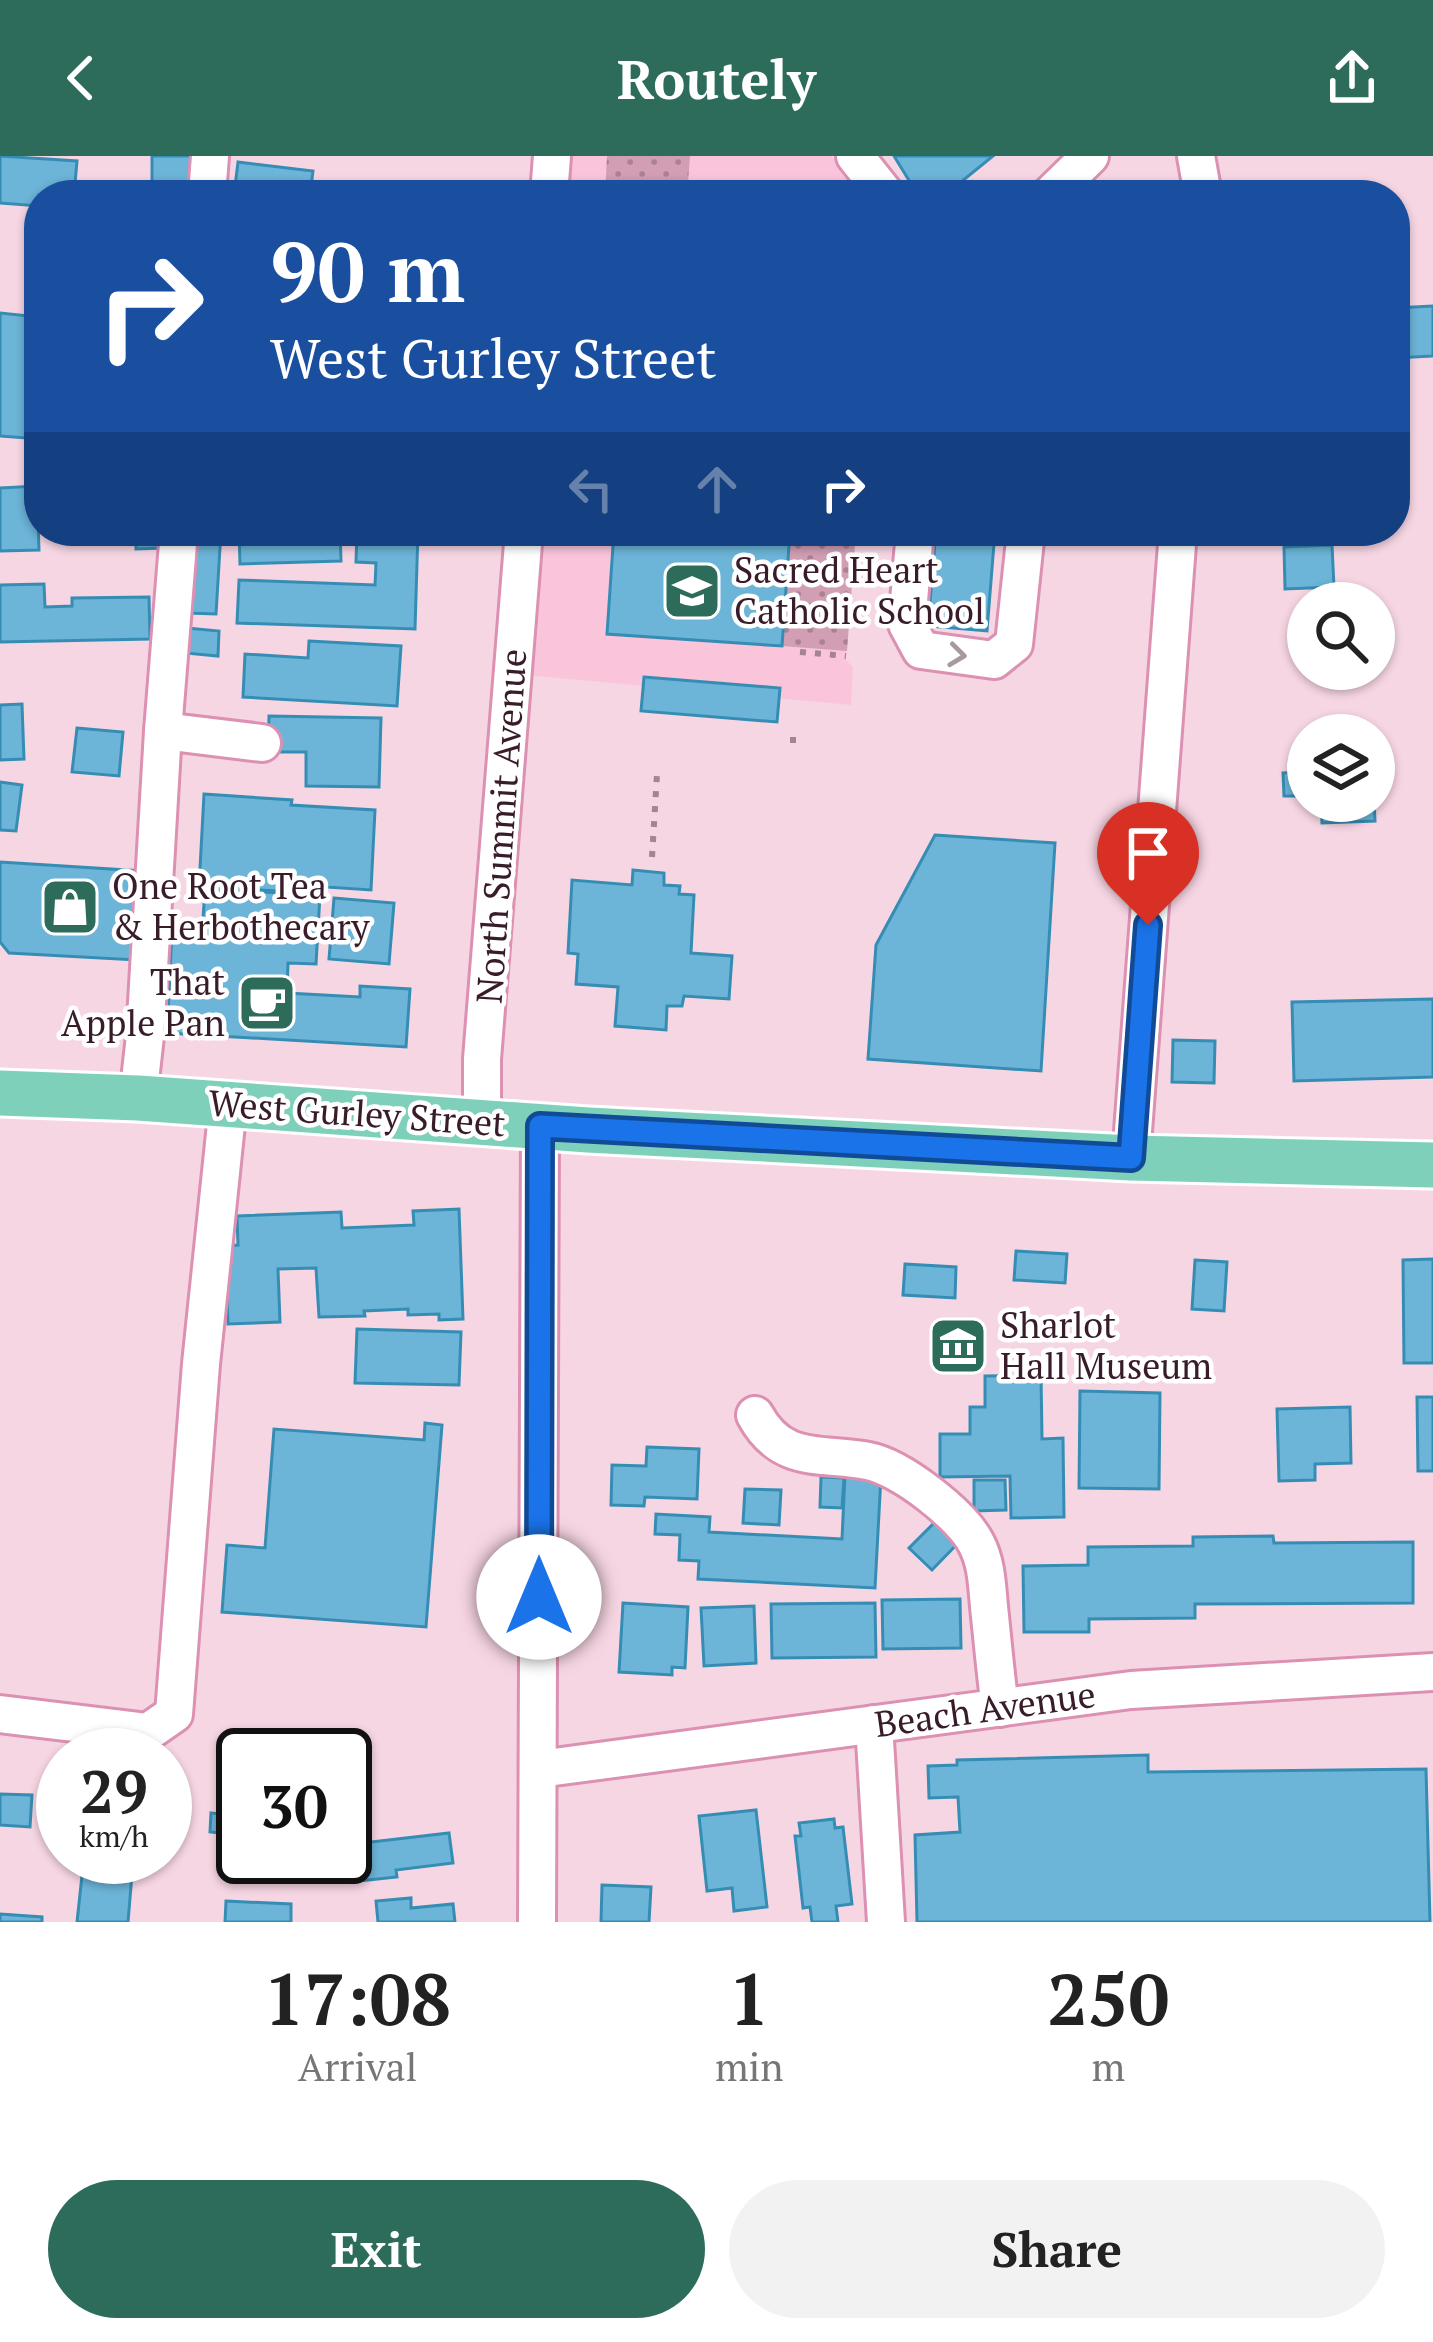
<!DOCTYPE html>
<html lang="en">
<head>
<meta charset="utf-8">
<style>
	:root { --surface:#fff; --page:#f2f2f2; --text:#222; --muted:#767676; --accent:#2d6c5a }
	body { margin:0; font-family:"PT Serif",serif; background:var(--page); color:var(--text); height:100vh; display:flex; flex-direction:column; font-size:45px; white-space:nowrap }
	* { box-sizing:border-box; margin:0 }
	p { font-size:39px; color:var(--muted) }
	.icon { flex:none; width:66px; height:66px; fill:none; stroke:currentColor; stroke-width:2; stroke-linecap:round; stroke-linejoin:round }
	.map { position:relative; height:1766px; overflow:hidden }
	.panel { display:flex; flex-direction:column; background:var(--surface); flex:1 }
	.panel>* { flex:none }
	.guide { position:absolute; left:24px; top:24px; width:1386px; height:366px; border-radius:48px; box-shadow:0 3px 9px #0004; background:#1a4fa0; color:#fff; overflow:hidden }
	.tools { position:absolute; left:1287px; top:426px; display:grid; gap:24px }
	.tools a { display:grid; place-items:center; width:108px; height:108px; border-radius:50%; background:var(--surface); box-shadow:0 3px 9px #0004; font-size:60px }
	.speed { position:absolute; left:36px; top:1572px; display:flex; gap:24px; font-size:60px; font-weight:700; text-align:center }
	.speed>* { display:grid; place-content:center; width:156px; height:156px; border-radius:50%; background:var(--surface); box-shadow:0 3px 9px #0004; line-height:1 }
	.speed small { font-size:30px; font-weight:400 }
	.speed .limit { border:6px solid #111; border-radius:18px; background:#fff; color:#111 }
	.pin { position:absolute; display:grid; place-items:center; width:102px; height:102px; color:#fff; margin:-123px -51px; border-radius:50% 50% 50% 0; rotate:-45deg; box-shadow:0 0 12px #0007 }
	.pin .icon { rotate:45deg }
	.me { position:absolute; width:132px; margin:-66px; rotate:0deg; stroke-linejoin:round; filter:drop-shadow(0 0 9px #0008) }
	.turn { display:flex; align-items:center; gap:42px; height:252px; padding:0 48px; font-size:54px }
	.turn .icon { width:156px; height:156px; stroke-width:2.5 }
	.turn b { display:block; font-size:84px; line-height:102px }
	.lanes { display:flex; align-items:center; height:114px; padding:0 48px; background:#0003; justify-content:center; gap:60px; direction:ltr }
	.lanes .off { opacity:.35 }
	.eta { display:flex; justify-content:space-evenly; align-items:center; height:204px; text-align:center }
	.eta b { font-size:72px; font-weight:700; line-height:84px }
	.primary-button { display:flex; gap:24px; margin-top:auto; padding:24px 48px }
	.primary-button a { flex:1; height:138px; border-radius:72px; background:var(--accent); color:#fff; font-size:48px; font-weight:700; line-height:138px; text-align:center }
	.primary-button a+a { background:var(--page); color:var(--text) }
	header { display:flex; justify-content:space-between; align-items:center; height:156px; padding:0 48px; background:var(--accent); color:#fff; font-size:54px; font-weight:700 }
	.map>svg:first-child { display:block }
</style>
</head>
<body>
<header><svg class="icon" aria-label="back" viewBox="0 0 24 24"><path d="M15 5l-7 7 7 7"/></svg>Routely<svg class="icon" aria-label="share" viewBox="0 0 24 24"><path d="M12 15V3M7 8l5-5 5 5M5 13v7h14v-7"/></svg></header>
<div class="map">
<svg width="1433" height="1766" viewBox="0 0 1433 1766">
	<defs>
		<pattern id="park-dots" width="8" height="8" patternUnits="userSpaceOnUse" patternTransform="scale(3)"><rect width="8" height="8" fill="#d19eb4"/><path d="M2 2h.1M6 6h.1" fill="none" stroke="#ab8093" stroke-width="1.8" stroke-linecap="round"/></pattern>
	</defs>
	<rect width="100%" height="100%" fill="#f7d6e4"/>
	<g fill="#fac5db">
		<path d="M566,0H831L862,39H563Z"/>
		<path d="M537,375H856L846,504L853,511L851,549L526,519Z"/>
	</g>
	<g fill="url(#park-dots)">
		<path d="M607,0H690L687,39H605Z"/>
		<path d="M790,375H856L847,495L782,490Z"/>
	</g>
	<g fill="#6cb4d8" stroke="#368db4" stroke-width="3">
		<path d="M0,0L77,5L74,39H39V50L0,47Z"/>
		<rect x="152" y="0" width="39" height="39"/>
		<path d="M894,0H993L945,39H918Z"/>
		<path d="M238,6L313,15L310,39H234Z"/>
		<rect x="331" y="27" width="100" height="12"/>
		<path d="M1433,150V200L1395,202V152Z"/>
		<path d="M0,157L39,161V283L0,280Z"/>
		<path d="M37,330L39,394L0,395V332Z"/>
		<path d="M136,375H164V392L136,393Z"/>
		<path d="M193,375H221L216,458L187,457Z"/>
		<path d="M239,375H340L341,405L240,408Z"/>
		<path d="M357,375H418L415,473L237,467L239,424L375,429L376,407L356,406Z"/>
		<path d="M614,375H790L782,490L607,478Z"/>
		<path d="M936,375H995L987,475L928,470Z"/>
		<path d="M1332,389L1334,431L1285,433L1284,391Z"/>
		<path d="M44,428L45,451L72,450V442L149,441L150,483L0,486V429Z"/>
		<path d="M187,472L219,475L218,500L185,497Z"/>
		<path d="M309,485L401,490L397,550L243,541L245,498L308,502Z"/>
		<path d="M644,521L780,532L777,566L641,555Z"/>
		<path d="M22,548L24,603L0,604V549Z"/>
		<path d="M269,560L381,562L379,631L306,630V596H268Z"/>
		<path d="M77,572L123,576L119,620L72,616Z"/>
		<path d="M1305,616V640H1284L1283,617Z"/>
		<path d="M0,626L22,629L16,675L0,674Z"/>
		<path d="M204,638L292,644L291,649L375,654L371,734L296,729V736L199,731Z"/>
		<path d="M1374,643L1375,665L1322,667L1321,645Z"/>
		<path d="M935,679L1055,687L1041,915L868,903L876,789Z"/>
		<path d="M0,706L142,715L136,804L9,797L0,786Z"/>
		<path d="M633,714L664,717V729L680,730L679,738L694,739L691,797L732,800L729,843L684,840L682,850H667L666,874L615,870L618,831L576,828L578,798L568,797L572,724L632,729Z"/>
		<path d="M205,733L320,739L316,808L288,807L287,837L360,841V830L410,833L406,891L167,877L172,775L202,777Z"/>
		<path d="M334,742L394,747L389,808L329,803Z"/>
		<path d="M1433,843V921L1294,925L1292,846Z"/>
		<path d="M1173,884L1215,885L1214,927L1172,926Z"/>
		<path d="M459,1053L463,1163L439,1164V1158L408,1159V1153L364,1155L365,1160L319,1161L316,1112L278,1113L280,1166L228,1168L225,1090L238,1089L237,1060L341,1056L342,1072L414,1069L413,1055Z"/>
		<path d="M1016,1095L1067,1098L1065,1127L1014,1124Z"/>
		<path d="M1433,1103V1207H1404L1403,1104Z"/>
		<path d="M1195,1104L1227,1106L1224,1155L1192,1153Z"/>
		<path d="M905,1108L956,1111L955,1142L903,1139Z"/>
		<path d="M357,1173L461,1176L459,1229L355,1227Z"/>
		<path d="M1041,1219L1042,1283L1063,1282L1064,1361L1011,1362L1010,1320L940,1321V1278H970V1251H985V1220Z"/>
		<path d="M1080,1235L1160,1237L1159,1333L1079,1332Z"/>
		<path d="M1417,1241H1433V1315H1418Z"/>
		<path d="M1350,1251L1351,1307L1315,1308V1324L1279,1325L1277,1253Z"/>
		<path d="M425,1267L442,1269L426,1471L222,1456L227,1389L265,1392L274,1273L424,1284Z"/>
		<path d="M647,1291L699,1293L697,1343L645,1341L644,1350L611,1349L612,1309L646,1310Z"/>
		<path d="M845,1318L881,1320L875,1432L698,1423L699,1405L679,1404L680,1379L655,1378L656,1358L710,1361L709,1376L842,1383Z"/>
		<path d="M821,1321L844,1322L842,1352L820,1351Z"/>
		<path d="M974,1324H1005L1006,1354L974,1355Z"/>
		<path d="M745,1333L781,1334L779,1369L743,1367Z"/>
		<path d="M941,1360L963,1382L932,1414L909,1392Z"/>
		<path d="M1273,1380L1274,1387L1413,1386V1447L1195,1448V1462L1089,1463V1476H1024L1023,1410L1088,1409V1391L1193,1390V1381Z"/>
		<path d="M960,1443L961,1492L883,1493L882,1444Z"/>
		<path d="M623,1447L688,1451L685,1512L672,1511V1519L619,1516Z"/>
		<path d="M875,1447L876,1501L772,1502L771,1448Z"/>
		<path d="M754,1450L756,1507L704,1510L701,1452Z"/>
		<path d="M1148,1599V1616L1426,1613L1430,1766H917L915,1679L960,1676L958,1641L929,1642L928,1610L957,1609V1604Z"/>
		<path d="M0,1638L32,1639L30,1671L0,1669Z"/>
		<path d="M756,1654L767,1751L734,1755L732,1732L707,1735L699,1660Z"/>
		<path d="M211,1657L234,1659L232,1678L210,1676Z"/>
		<path d="M834,1663L835,1672L843,1671L852,1748L836,1750L838,1766H812L810,1751L803,1752L795,1680H801L799,1667Z"/>
		<path d="M449,1677L453,1707L396,1714L397,1721L349,1726L345,1689Z"/>
		<path d="M84,1701L133,1706L128,1766H77Z"/>
		<path d="M602,1729L651,1731L649,1766H601Z"/>
		<path d="M411,1742V1752L453,1748L455,1766H378L376,1745Z"/>
		<path d="M226,1745L291,1748V1766H225Z"/>
		<path d="M0,1758L42,1761V1766H0Z"/>
	</g>
	<g fill="none" stroke-linecap="round" stroke-linejoin="round">
		<defs>
			<g id="minor">
				<path d="M855,0L886,39"/>
				<path d="M1196,0L1203,39"/>
				<path d="M207,39L210,0"/>
				<path d="M549,39L552,0"/>
				<path d="M1050,39L1090,0"/>
				<path d="M915,375L907,468L921,494L994,504L1014,488L1026,375"/>
				<path d="M163,575L262,587"/>
				<path d="M138,942L145,880L163,575L179,375"/>
				<path d="M482,965V903L524,375"/>
				<path d="M1131,1002L1178,375"/>
				<path d="M755,1259C782,1309 821,1296 868,1305C900,1311 961,1358 976,1387C988,1409 987,1436 990,1460C993,1490 996,1521 1000,1552"/>
				<path d="M0,1558L148,1576L174,1558L201,1208L228,949"/>
				<path d="M874,1568L886,1766"/>
				<path d="M539,1613L1131,1534L1433,1516"/>
				<path d="M537,1766L540,969"/>
			</g>
			<path id="major" d="M0,937L138,942L588,974L1131,1002L1433,1009"/>
		</defs>
		<use href="#minor" stroke="#dc90b2" stroke-width="42"/>
		<use href="#major" stroke="#fff" stroke-width="51"/>
		<g stroke="#a48492" stroke-width="6" stroke-dasharray="6 9" stroke-linecap="butt">
			<path d="M814,34H836"/>
			<path d="M800,496L846,500"/>
			<path d="M793,587V573"/>
			<path d="M652,701L657,618"/>
		</g>
		<use href="#minor" stroke="#fff" stroke-width="36"/>
		<use href="#major" stroke="#7fd0bb" stroke-width="45"/>
	</g>
	<defs><path id="oneway-chevron" d="M-2-3.5L2.5 0L-2 3.5" fill="none" stroke-width="1.6" stroke-linecap="round" stroke-linejoin="round" transform="scale(3)"/></defs>
	<use stroke="#a6999f" href="#oneway-chevron" transform="translate(957 499) rotate(7)"/>
	<g fill="none" stroke-linecap="round" stroke-linejoin="round">
		<defs>
			<path id="route" d="M539,1441L540,970L1131,1002L1148,769"/>
		</defs>
		<use href="#route" stroke="#114b97" stroke-width="30"/>
		<use href="#route" stroke="#1a73e8" stroke-width="21"/>
	</g>
	<defs>
		<symbol id="school-square" viewBox="-11 -11 22 22"><rect x="-9" y="-9" width="18" height="18" rx="4" fill="#2d6c5a" stroke="#fff"/><path d="M0-5L7-2L0 1L-7-2ZM-4 1L0 2.5L4 1V4Q0 6-4 4Z" fill="#fff"/></symbol>
		<symbol id="shop-square" viewBox="-11 -11 22 22"><rect x="-9" y="-9" width="18" height="18" rx="4" fill="#2d6c5a" stroke="#fff"/><path d="M-5-2.5h2.3a2.7 3.5 0 0 1 5.4 0H5L5.5 6h-11ZM-1.5-2.5h3a1.5 2.3 0 0 0-3 0Z" fill="#fff"/></symbol>
		<symbol id="cafe-square" viewBox="-11 -11 22 22"><rect x="-9" y="-9" width="18" height="18" rx="4" fill="#2d6c5a" stroke="#fff"/><path d="M-5.5-4.5H6V0H3Q3 3.5 0 3.5H-2.5Q-5.5 3.5-5.5 0ZM3-3.2v2h1.7v-2ZM-6 4.5H4V6H-6Z" fill="#fff"/></symbol>
		<symbol id="museum-square" viewBox="-11 -11 22 22"><rect x="-9" y="-9" width="18" height="18" rx="4" fill="#2d6c5a" stroke="#fff"/><path d="M0-6L6-3V-2H-6V-3ZM-5-1h2V3h-2ZM-1-1h2V3h-2ZM3-1h2V3H3ZM-6 4H6V6H-6Z" fill="#fff"/></symbol>
	</defs>
	<g fill-rule="evenodd">
		<use href="#school-square" x="659" y="402" width="66" height="66"/>
		<use href="#shop-square" x="37" y="718" width="66" height="66"/>
		<use href="#cafe-square" x="234" y="814" width="66" height="66"/>
		<use href="#museum-square" x="925" y="1157" width="66" height="66"/>
	</g>
	<g text-anchor="middle" stroke-width="9" stroke-linejoin="round" paint-order="stroke">
		<g font-size="36" fill="#391c2a" stroke="#fff" text-anchor="start">
			<text x="734" y="427">Sacred Heart<tspan x="734" dy="41">Catholic School</tspan></text>
			<text x="112" y="743">One Root Tea<tspan x="112" dy="41">&amp; Herbothecary</tspan></text>
			<text x="225" y="839" text-anchor="end">That<tspan x="225" dy="41">Apple Pan</tspan></text>
			<text x="1000" y="1182">Sharlot<tspan x="1000" dy="41">Hall Museum</tspan></text>
		</g>
		<g font-size="36" fill="#391c2a" stroke="#fff">
			<text transform="translate(501 670) rotate(-86)" y="13">North Summit Avenue</text>
			<text transform="translate(357 957) rotate(4)" y="13">West Gurley Street</text>
			<text transform="translate(985 1553) rotate(-8)" y="13">Beach Avenue</text>
		</g>
	</g>
</svg>
<div class="tools">
<a><svg class="icon" aria-label="search" viewBox="0 0 24 24"><circle cx="10" cy="10" r="6"/><path d="M15 15l6 6"/></svg></a>
<a><svg class="icon" aria-label="layers" viewBox="0 0 24 24"><path d="M12 4l9 5-9 5-9-5zM3 14l9 5 9-5"/></svg></a>
</div>
<div class="speed"><div>29<small>km/h</small></div><div class="limit">30</div></div>
<div class="pin" style="left:1148px;top:769px;background:#d93025"><svg class="icon" aria-label="arrive" viewBox="0 0 24 24"><path d="M6 21V4h12l-3 4 3 4H6"/></svg></div>
<svg class="me" style="left:539px;top:1441px" viewBox="-20 -20 40 40"><circle r="19" fill="#fff"/><path d="M0-13L10 11 0 6-10 11z" fill="#1a73e8"/></svg>
<div class="guide">
<div class="turn"><svg class="icon" aria-label="right" viewBox="0 0 24 24"><path d="M7 20v-9h11M14 6l5 5-5 5"/></svg><div><b>90 m</b>West Gurley Street</div></div>
<div class="lanes"><svg class="icon off" aria-label="left" viewBox="0 0 24 24"><path d="M17 20v-9H6M10 6l-5 5 5 5"/></svg><svg class="icon off" aria-label="ahead" viewBox="0 0 24 24"><path d="M12 20V5M6 11l6-6 6 6"/></svg><svg class="icon" aria-label="right" viewBox="0 0 24 24"><path d="M7 20v-9h11M14 6l5 5-5 5"/></svg></div>
</div>
</div>
<section class="panel">
<div class="eta">
<div><b>17:08</b><p>Arrival</p></div>
<div><b>1</b><p>min</p></div>
<div><b>250</b><p>m</p></div>
</div>
<div class="primary-button"><a>Exit</a><a>Share</a></div>
</section>
</body>
</html>
